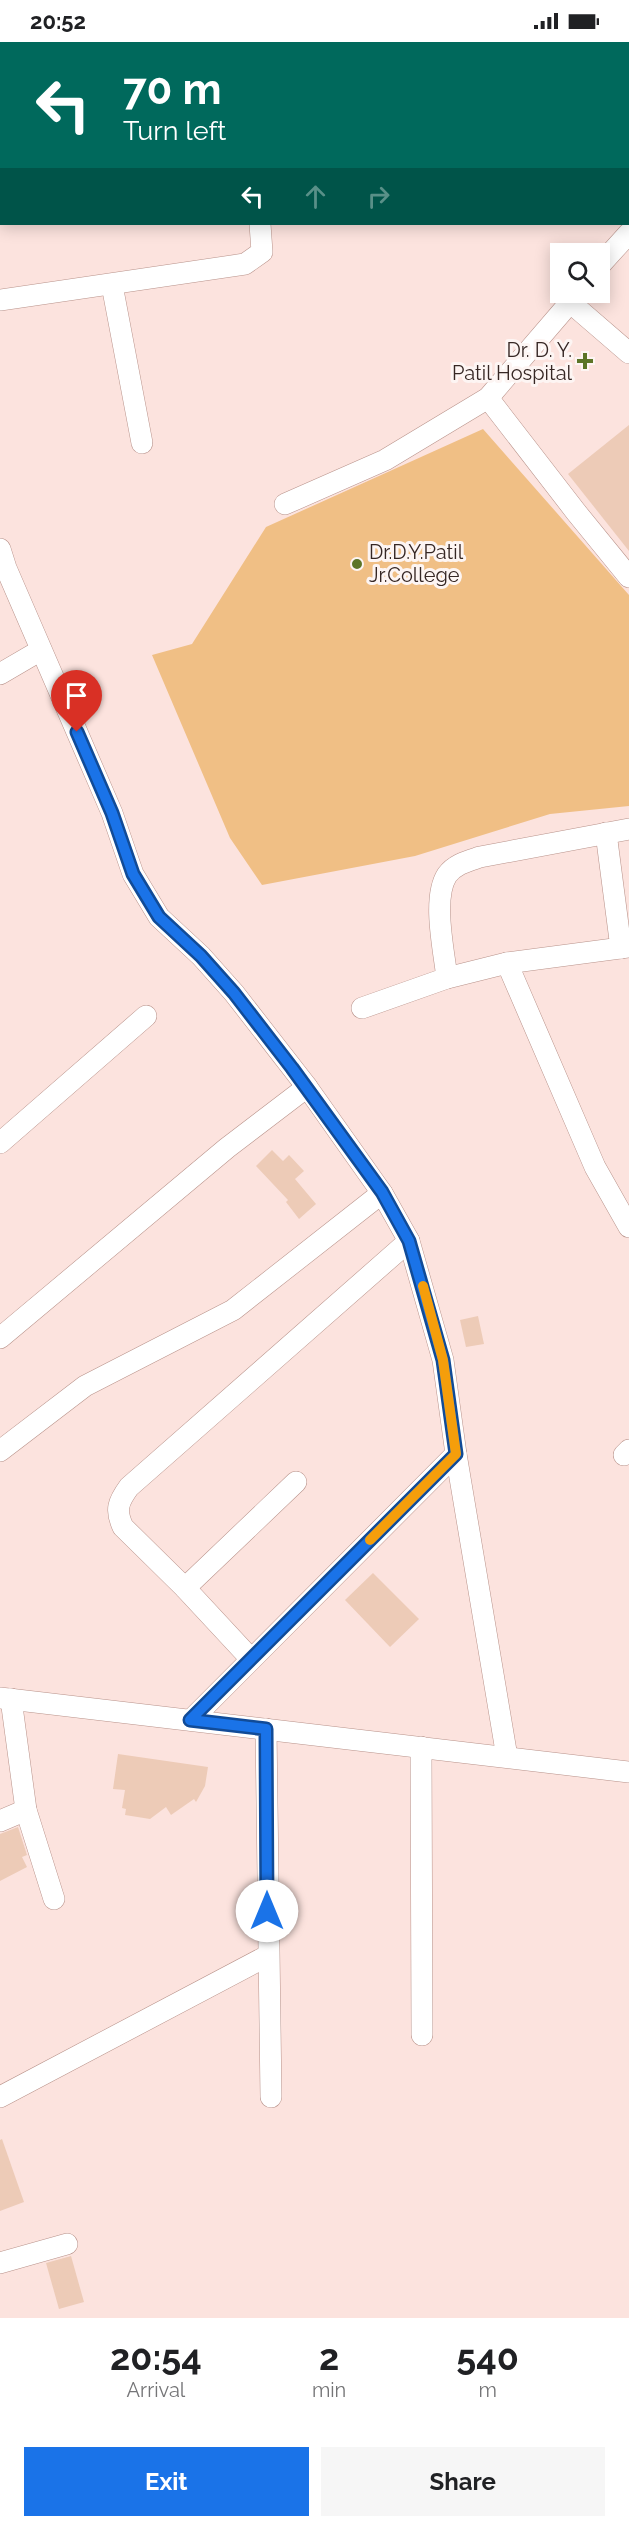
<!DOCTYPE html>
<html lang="en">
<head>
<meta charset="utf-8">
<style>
	:root { --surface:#fff; --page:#f6f6f6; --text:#202124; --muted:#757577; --accent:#1a73e8 }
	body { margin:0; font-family:Raleway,sans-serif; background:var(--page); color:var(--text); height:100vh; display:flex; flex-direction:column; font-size:22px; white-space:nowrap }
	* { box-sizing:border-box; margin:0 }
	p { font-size:20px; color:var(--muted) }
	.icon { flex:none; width:33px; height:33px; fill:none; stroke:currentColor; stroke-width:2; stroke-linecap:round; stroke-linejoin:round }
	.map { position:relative; height:2276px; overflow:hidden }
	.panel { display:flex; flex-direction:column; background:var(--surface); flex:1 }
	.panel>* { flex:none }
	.top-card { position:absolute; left:0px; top:0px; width:630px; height:183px; box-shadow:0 3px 15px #0003; background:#00695c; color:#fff; overflow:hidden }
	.buttons { position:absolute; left:550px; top:201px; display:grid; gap:12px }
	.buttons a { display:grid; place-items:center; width:60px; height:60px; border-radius:0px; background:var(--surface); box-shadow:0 3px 15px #0003; font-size:30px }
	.pin { position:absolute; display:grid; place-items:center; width:51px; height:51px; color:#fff; margin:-62px -26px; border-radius:50% 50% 50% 0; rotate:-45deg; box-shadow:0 0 6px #0007 }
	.pin .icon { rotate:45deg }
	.me { position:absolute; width:66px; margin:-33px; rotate:0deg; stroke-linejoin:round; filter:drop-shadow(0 0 4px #0008) }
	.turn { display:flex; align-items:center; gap:21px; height:126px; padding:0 24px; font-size:27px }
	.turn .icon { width:78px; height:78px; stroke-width:2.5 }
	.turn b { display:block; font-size:42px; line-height:51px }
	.lanes { display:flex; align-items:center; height:57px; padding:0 24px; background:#0003; justify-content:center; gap:30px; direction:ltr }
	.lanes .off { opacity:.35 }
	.eta { display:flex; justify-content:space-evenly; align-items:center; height:102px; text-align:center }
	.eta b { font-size:36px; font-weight:700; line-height:42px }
	.action { display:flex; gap:12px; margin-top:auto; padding:12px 24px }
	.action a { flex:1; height:69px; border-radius:0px; background:var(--accent); color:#fff; font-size:24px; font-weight:700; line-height:69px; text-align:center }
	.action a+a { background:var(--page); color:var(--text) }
	.status { display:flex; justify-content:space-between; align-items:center; height:42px; padding:0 30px; background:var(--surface); direction:ltr }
	.status svg { height:16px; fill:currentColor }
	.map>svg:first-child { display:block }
</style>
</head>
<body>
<div class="status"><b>20:52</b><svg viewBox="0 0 49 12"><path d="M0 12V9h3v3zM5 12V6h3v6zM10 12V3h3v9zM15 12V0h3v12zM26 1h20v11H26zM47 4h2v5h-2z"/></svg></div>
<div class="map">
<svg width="629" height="2276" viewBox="0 0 629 2276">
	<rect width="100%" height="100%" fill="#fce3de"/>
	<path fill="#f0bf85" d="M483,387L629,553V764L550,772L415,814L262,843L230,796L152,613L192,602L266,485Z"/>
	<g fill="#edcbb7">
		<path d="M629,383V509L568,432Z"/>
		<path d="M272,1108L283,1119L289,1113L304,1129L295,1137L316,1162L299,1177L286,1160L288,1158L256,1124Z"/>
		<path d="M478,1274L484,1302L466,1305L460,1278Z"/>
		<path d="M373,1531L419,1577L390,1605L345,1558Z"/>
		<path d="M118,1712L208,1725L205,1744L196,1760L194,1757L171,1773L166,1765L150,1777L125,1773L126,1767L122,1766L125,1748L113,1747Z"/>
		<path d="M18,1785L27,1813L22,1815L27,1825L0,1839V1792Z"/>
		<path d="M2,2097L24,2160L0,2169V2098Z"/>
		<path d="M71,2214L84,2260L59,2267L46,2221Z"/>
	</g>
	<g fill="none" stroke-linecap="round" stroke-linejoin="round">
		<defs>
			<g id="minor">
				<path d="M0,112H2"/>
				<path d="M600,223L629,191"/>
				<path d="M112,243L142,401"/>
				<path d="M0,258L245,222L262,210L260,182"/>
				<path d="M571,261L629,311"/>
				<path d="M488,356L576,470L629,535"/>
				<path d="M285,462L385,418L488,356L579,250"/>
				<path d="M0,507L6,526L112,771L133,832L159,875L201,914L234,951L307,1045L382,1151L409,1199L443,1318L456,1412L191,1678"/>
				<path d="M0,632L41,608"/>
				<path d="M606,791L621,906"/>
				<path d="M507,921L595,1125L629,1185"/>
				<path d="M447,936C444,909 432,856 447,833C455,822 468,819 480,815L629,787"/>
				<path d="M362,966L447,936L507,921L629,905"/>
				<path d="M0,1101L146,974"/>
				<path d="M0,1296L227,1106L307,1045"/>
				<path d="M0,1409L85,1344L233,1268L382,1151"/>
				<path d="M456,1412L507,1715"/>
				<path d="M624,1413L629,1408"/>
				<path d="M185,1546L296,1440"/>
				<path d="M251,1617L185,1546L123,1485C115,1468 118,1460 129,1445L409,1199"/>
				<path d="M0,1656L629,1730"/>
				<path d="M11,1657L26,1768L54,1857"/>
				<path d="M266,1687L271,2055"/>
				<path d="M421,1705L422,1993"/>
				<path d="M0,1779L26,1768"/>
				<path d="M0,2055L267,1914"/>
				<path d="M0,2221L67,2202"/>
			</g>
		</defs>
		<use href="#minor" stroke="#b8928a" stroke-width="22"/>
		<use href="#minor" stroke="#fff" stroke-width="21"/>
	</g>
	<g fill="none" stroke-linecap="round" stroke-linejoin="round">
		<defs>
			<path id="route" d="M77,690L112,771L133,832L159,875L201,914L234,951L292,1026L382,1150L409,1199L443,1318L456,1412L190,1678L266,1687L267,1869"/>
		</defs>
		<use href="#route" stroke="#114b97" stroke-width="15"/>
		<use href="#route" stroke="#1a73e8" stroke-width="10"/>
		<path stroke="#f59e0b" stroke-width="10" d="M370,1498L456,1412L443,1318L423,1244"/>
	</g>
	<g fill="#5c7527" stroke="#fdf5f3" stroke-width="2">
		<path d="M582 310h6v6h6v6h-6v6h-6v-6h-6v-6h6z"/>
		<circle cx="357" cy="522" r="6"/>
	</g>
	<g text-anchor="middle" stroke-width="6" stroke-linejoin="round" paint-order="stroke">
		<g font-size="20" fill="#362724" stroke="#fdf5f3" text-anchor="end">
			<text x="572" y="315">Dr. D. Y.<tspan x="572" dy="23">Patil Hospital</tspan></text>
			<text x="369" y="517" text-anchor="start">Dr.D.Y.Patil<tspan x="369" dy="23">Jr.College</tspan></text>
		</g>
	</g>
</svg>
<div class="buttons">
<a><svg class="icon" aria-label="search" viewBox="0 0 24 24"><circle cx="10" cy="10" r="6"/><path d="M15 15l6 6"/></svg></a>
</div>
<div class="pin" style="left:77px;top:690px;background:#d93025"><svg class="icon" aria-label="arrive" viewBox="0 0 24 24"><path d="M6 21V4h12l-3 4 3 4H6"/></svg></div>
<svg class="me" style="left:267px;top:1869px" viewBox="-20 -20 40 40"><circle r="19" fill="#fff"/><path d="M0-13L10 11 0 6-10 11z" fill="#1a73e8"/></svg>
<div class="top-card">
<div class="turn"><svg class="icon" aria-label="left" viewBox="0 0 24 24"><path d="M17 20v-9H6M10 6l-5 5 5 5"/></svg><div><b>70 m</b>Turn left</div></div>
<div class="lanes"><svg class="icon" aria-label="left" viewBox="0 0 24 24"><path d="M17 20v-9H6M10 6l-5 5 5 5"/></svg><svg class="icon off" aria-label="ahead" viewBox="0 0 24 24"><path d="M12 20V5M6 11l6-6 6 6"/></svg><svg class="icon off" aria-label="right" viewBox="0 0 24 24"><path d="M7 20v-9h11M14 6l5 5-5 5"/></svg></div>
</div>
</div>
<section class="panel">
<div class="eta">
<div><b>20:54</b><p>Arrival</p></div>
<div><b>2</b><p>min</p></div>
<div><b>540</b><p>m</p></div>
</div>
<div class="action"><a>Exit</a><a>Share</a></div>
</section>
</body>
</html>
